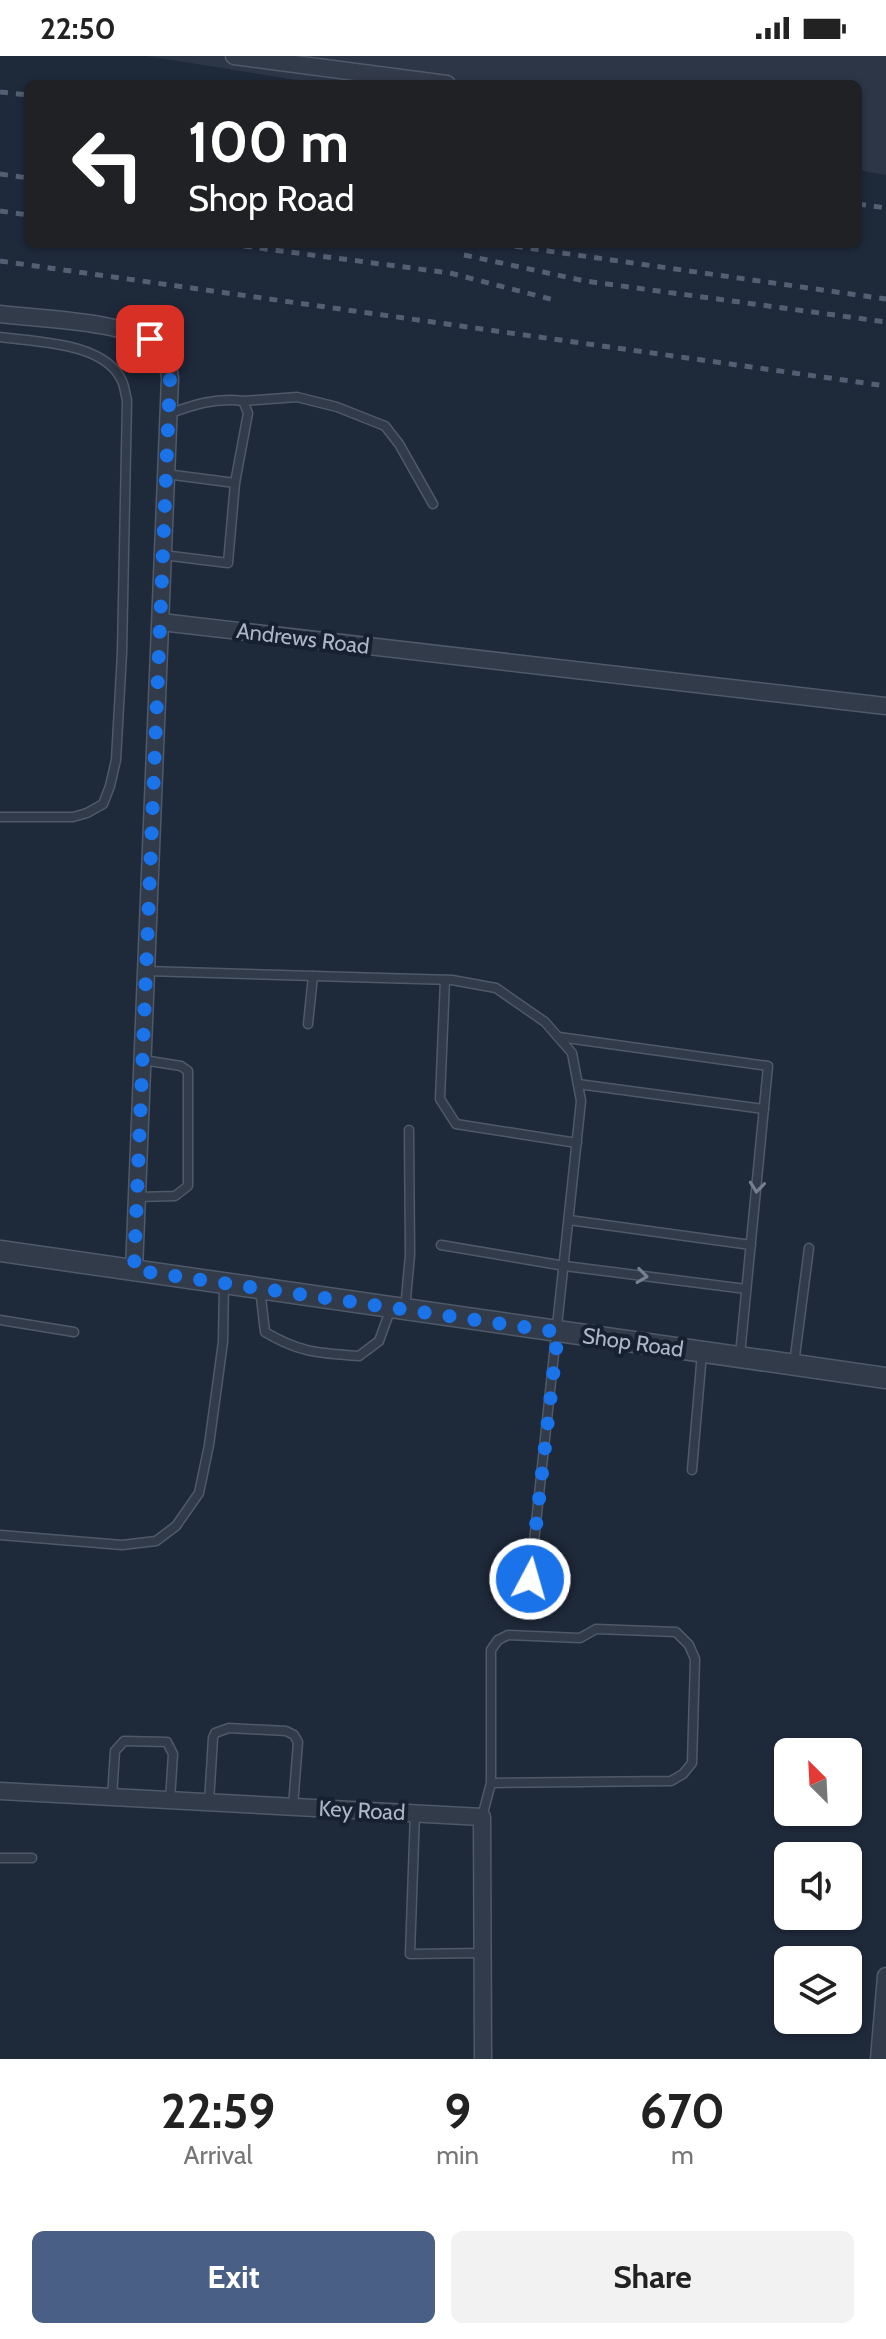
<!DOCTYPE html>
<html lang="en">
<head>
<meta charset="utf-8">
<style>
	:root { --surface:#fff; --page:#f2f2f2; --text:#222; --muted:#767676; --accent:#495f85 }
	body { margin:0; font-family:Cabin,sans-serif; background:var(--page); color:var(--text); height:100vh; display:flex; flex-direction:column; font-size:30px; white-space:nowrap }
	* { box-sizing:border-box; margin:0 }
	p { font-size:26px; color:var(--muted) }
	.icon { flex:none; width:44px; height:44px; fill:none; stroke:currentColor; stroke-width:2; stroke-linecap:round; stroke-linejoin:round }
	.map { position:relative; height:2003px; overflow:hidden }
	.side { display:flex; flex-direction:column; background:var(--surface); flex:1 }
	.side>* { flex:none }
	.top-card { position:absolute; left:24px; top:24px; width:838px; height:168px; border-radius:12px; box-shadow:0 2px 6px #0004; background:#202124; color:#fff; overflow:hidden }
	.needle { width:52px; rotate:336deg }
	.buttons { position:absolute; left:774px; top:1682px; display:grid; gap:16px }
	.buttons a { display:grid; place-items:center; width:88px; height:88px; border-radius:12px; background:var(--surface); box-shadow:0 2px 6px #0004; font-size:40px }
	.pin { position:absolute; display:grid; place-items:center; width:68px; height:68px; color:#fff; margin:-34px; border-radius:16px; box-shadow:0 4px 12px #0006 }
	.me { position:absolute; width:88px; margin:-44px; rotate:6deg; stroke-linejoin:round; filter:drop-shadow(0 0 6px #0008) }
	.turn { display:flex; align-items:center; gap:28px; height:168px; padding:0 32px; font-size:36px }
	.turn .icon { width:104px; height:104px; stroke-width:2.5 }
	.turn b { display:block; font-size:56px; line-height:68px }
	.eta { display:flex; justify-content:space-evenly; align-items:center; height:136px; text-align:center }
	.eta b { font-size:48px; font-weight:700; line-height:56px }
	.primary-button { display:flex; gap:16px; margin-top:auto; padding:16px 32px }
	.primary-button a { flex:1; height:92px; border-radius:12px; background:var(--accent); color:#fff; font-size:32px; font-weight:700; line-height:92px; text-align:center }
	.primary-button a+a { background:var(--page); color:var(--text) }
	.status { display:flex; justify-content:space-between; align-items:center; height:56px; padding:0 40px; background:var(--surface); direction:ltr }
	.status svg { height:22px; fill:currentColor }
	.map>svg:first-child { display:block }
</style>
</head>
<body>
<div class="status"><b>22:50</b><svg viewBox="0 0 49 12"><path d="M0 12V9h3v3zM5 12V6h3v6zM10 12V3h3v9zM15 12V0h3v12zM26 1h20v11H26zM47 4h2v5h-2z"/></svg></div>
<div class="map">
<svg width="886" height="2003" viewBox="0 0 886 2003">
	<rect width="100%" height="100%" fill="#1e293a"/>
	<path fill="#2c3647" d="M147,0H886V119L858,114V28H321Z"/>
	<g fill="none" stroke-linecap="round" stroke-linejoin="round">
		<defs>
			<g id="service">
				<path d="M0,281C36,286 105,286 122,325C125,331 125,338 127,344L122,597L116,704L110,730L103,748L87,757L73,761H0"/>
				<path d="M243,345L297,341L337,351L385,370L399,388L433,448"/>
				<path d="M166,418L235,427"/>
				<path d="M163,499L228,507L235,427L248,357L243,345C216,341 193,349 168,358"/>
				<path d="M146,915L452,924L496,932L545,966L572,997L581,1045L530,1523"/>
				<path d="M445,924L440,1043L456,1068L577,1087"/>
				<path d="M308,968L313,920"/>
				<path d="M559,981L768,1010L740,1299"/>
				<path d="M578,1028L764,1053"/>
				<path d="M137,1141L175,1140L188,1130V1015L181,1010L143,1004"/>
				<path d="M569,1164L751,1189"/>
				<path d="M441,1189L565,1210L746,1233"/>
				<path d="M260,1233L265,1276C300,1297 319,1297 359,1300L379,1285L391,1252"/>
				<path d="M405,1253L410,1199L409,1074"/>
				<path d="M0,1264L74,1276"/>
				<path d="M794,1308L809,1192"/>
				<path d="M692,1414L702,1297"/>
				<path d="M0,1479L122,1489L156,1485L176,1470L199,1437L209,1389L223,1286L224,1228"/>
				<path d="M112,1741L115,1695L124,1685L167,1686L173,1698L170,1744"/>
				<path d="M209,1746L213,1682L215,1677L229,1672L286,1675L294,1679L298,1686L293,1750"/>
				<path d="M415,1757L410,1898L483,1897"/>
				<path d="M482,1761L491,1727V1594L498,1584L508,1579L580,1582L596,1573L676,1576L689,1589L695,1603L692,1707L683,1718L671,1725L491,1727"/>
				<path d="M0,1802H32"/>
			</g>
			<g id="minor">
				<path d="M234,0L447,28"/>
				<path d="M0,258C52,264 120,264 165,291L170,322L134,1214"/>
				<path d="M161,566L886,650"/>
				<path d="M0,1735L482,1761L483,2003"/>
				<path d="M879,2003L886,1920"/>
			</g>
			<path id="tertiary" d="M0,1195L886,1322"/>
		</defs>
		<use href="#service" stroke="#4f5968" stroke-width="11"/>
		<use href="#minor" stroke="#4f5968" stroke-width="19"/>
		<use href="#tertiary" stroke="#4f5968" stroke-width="23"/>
		<use href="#service" stroke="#323b4a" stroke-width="8"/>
		<use href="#minor" stroke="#323b4a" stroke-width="16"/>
		<use href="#tertiary" stroke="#323b4a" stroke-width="20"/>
		<g stroke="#535f72" stroke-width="5" stroke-dasharray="8 8" stroke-linecap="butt">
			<path d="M0,36L28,39"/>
			<path d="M0,118L28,122"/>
			<path d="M858,148L886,152"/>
			<path d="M0,155L28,159"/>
			<path d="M228,188L450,217L558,245"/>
			<path d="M499,188L886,243"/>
			<path d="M464,199L585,225L886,266"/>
			<path d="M0,205L886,330"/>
		</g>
	</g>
	<defs><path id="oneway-chevron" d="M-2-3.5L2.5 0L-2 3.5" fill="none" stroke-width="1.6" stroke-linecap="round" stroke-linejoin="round" transform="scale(2)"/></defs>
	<g stroke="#757f8f">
		<use href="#oneway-chevron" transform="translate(757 1131) rotate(96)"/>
		<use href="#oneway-chevron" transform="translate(642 1220) rotate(7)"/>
	</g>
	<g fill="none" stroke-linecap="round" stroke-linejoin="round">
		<path stroke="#1a73e8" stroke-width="14" stroke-dasharray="0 25.2" d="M150,283L165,291L170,322L134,1214L558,1276L530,1523"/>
	</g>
	<g text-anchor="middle" stroke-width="8" stroke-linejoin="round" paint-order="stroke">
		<g font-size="22" fill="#acb6c7" stroke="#17202e">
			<text transform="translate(303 582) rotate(7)" y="8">Andrews Road</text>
			<text transform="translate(633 1286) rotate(8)" y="8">Shop Road</text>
			<text transform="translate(362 1754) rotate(3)" y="8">Key Road</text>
		</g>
	</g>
</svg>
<div class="buttons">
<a><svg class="needle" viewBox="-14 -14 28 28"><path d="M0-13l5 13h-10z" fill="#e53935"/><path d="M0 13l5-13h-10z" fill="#767676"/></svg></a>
<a><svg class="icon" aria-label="sound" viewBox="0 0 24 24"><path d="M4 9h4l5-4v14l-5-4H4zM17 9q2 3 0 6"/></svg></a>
<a><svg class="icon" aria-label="layers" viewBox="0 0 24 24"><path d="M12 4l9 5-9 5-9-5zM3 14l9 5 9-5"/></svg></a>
</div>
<div class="pin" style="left:150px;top:283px;background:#d93025"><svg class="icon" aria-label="arrive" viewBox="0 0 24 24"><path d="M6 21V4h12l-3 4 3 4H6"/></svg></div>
<svg class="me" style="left:530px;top:1523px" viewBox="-20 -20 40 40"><circle r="17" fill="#1a73e8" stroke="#fff" stroke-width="3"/><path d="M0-11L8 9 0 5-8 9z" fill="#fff"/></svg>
<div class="top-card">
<div class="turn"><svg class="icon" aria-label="left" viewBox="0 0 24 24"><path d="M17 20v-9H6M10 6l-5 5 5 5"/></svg><div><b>100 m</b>Shop Road</div></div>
</div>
</div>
<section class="side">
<div class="eta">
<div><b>22:59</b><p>Arrival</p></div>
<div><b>9</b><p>min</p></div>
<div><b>670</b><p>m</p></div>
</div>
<div class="primary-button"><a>Exit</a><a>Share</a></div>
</section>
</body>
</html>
